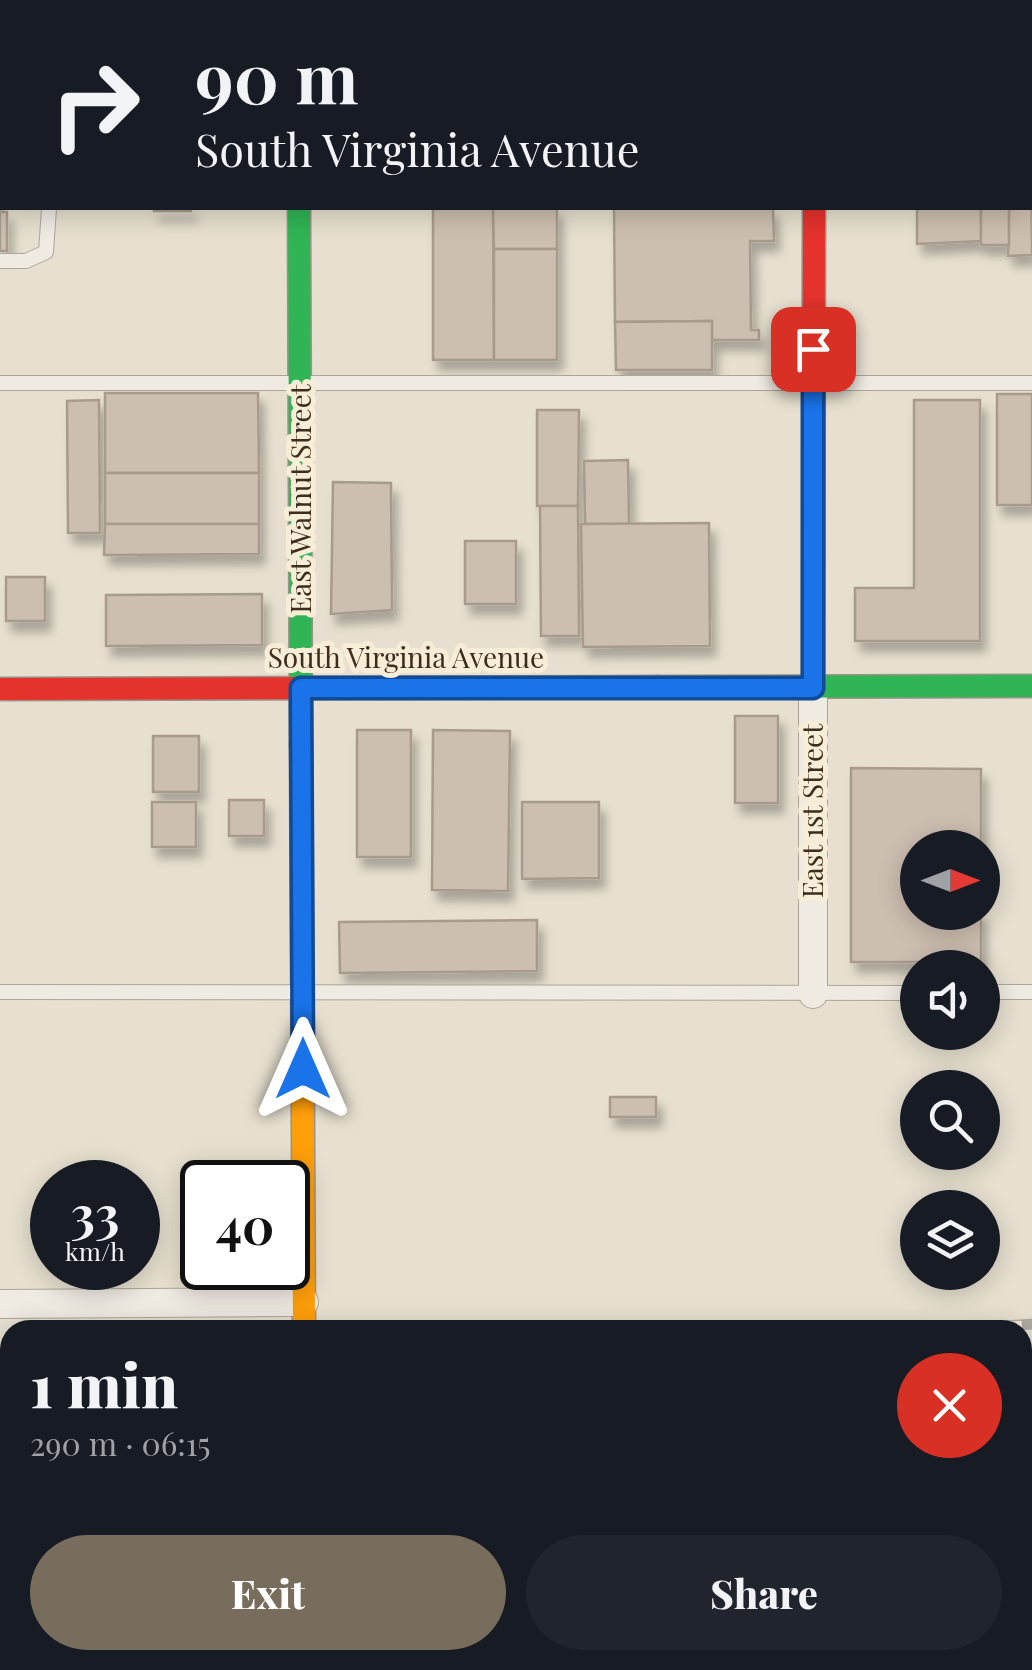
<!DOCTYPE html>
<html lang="en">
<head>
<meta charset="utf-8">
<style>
	:root { --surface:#171b24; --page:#20242c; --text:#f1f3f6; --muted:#9ea1a6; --accent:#786c5d }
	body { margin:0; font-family:"Playfair Display",serif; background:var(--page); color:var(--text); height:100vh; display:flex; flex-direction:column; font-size:38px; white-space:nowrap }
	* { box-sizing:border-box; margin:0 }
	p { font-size:32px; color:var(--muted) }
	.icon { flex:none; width:55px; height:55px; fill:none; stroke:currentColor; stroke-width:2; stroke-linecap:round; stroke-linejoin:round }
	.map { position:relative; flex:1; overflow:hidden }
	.side { position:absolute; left:0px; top:1320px; width:1032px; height:350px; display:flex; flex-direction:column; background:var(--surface); border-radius:30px 30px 0 0; box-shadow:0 5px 25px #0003 }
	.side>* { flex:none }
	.hud { position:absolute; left:0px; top:0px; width:1032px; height:210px; box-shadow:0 5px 25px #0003; background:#171b24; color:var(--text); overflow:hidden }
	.needle { width:65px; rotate:90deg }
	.fabs { position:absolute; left:900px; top:830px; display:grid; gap:20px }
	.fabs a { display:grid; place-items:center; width:100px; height:100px; border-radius:50%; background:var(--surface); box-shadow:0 5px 25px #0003; font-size:50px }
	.speed { position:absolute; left:30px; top:1160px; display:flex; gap:20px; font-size:50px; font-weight:700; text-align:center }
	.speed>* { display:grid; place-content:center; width:130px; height:130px; border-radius:50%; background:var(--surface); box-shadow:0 5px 25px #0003; line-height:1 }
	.speed small { font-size:25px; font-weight:400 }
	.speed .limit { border:5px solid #111; border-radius:15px; background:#fff; color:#111 }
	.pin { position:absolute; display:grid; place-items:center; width:85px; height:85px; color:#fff; margin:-42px; border-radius:20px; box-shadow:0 5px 15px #0006 }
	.me { position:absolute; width:110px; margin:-55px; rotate:0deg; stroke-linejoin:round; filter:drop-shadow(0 0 8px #0008) }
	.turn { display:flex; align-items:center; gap:35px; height:210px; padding:0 30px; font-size:45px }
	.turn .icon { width:130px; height:130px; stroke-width:2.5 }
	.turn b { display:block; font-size:70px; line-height:85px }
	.round { display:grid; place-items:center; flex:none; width:105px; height:105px; border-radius:52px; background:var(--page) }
	.overview { display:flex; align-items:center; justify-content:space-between; height:170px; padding:0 30px }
	h1 { font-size:60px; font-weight:800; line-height:75px }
	.action { display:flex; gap:20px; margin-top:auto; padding:20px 30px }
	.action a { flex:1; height:115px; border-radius:60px; background:var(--accent); color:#fff; font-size:40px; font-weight:800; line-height:115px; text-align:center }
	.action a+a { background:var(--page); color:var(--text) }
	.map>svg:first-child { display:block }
</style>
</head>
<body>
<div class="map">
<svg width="1032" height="1670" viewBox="0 0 1032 1670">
	<defs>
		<filter id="shadow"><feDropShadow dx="5.5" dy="10" stdDeviation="5" flood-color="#0004"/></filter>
	</defs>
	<rect width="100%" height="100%" fill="#e7e0d0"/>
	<g fill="#ccbeb0" stroke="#a89b8e" stroke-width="2.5" filter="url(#shadow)">
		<path d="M1030,123L1032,255L1008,256L1009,208H1030Z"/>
		<rect x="0" y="133" width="2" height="63"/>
		<rect x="154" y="208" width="37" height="3"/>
		<path d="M433,208H493L494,360H433Z"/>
		<path d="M493,208H557V249H494Z"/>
		<path d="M614,208H773L774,241H750L751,330H759V340H712V321L615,322Z"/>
		<path d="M917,208H981V241L917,244Z"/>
		<rect x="981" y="208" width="28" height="37"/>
		<rect x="0" y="212" width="7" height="39"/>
		<rect x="494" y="249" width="63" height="111"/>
		<path d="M712,321V370H616L615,322Z"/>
		<path d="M105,393H258L259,473H105Z"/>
		<rect x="997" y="394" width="35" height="111"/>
		<path d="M99,400L100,533H68L67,401Z"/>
		<path d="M914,400H980V641H855V588H914Z"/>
		<path d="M537,410H579L578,506H537Z"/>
		<path d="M628,460L629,524H585L584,461Z"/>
		<rect x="105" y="473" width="154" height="51"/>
		<path d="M333,482L391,483L392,610L331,614Z"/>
		<path d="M540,506H578L579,636H541Z"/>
		<path d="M709,523L710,646L583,647L581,524Z"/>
		<path d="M105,524H259V554L104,555Z"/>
		<rect x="465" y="541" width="51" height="63"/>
		<rect x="6" y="577" width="39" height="44"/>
		<path d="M262,594V645L106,646V595Z"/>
		<rect x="735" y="716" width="43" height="87"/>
		<rect x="357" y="730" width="54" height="127"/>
		<path d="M433,730L510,731L508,891L432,890Z"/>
		<rect x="153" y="736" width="46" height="56"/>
		<path d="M851,768L981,769V848H918V912H981V962H851Z"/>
		<rect x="229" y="800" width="35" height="36"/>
		<rect x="152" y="802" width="44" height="45"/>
		<path d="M522,802H599V878L522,879Z"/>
		<path d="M537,920V971L340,973L339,922Z"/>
		<rect x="610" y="1097" width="46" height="20"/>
		<rect x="185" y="1188" width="17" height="60"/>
		<path d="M10,1529V1563L0,1568V1534Z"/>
		<rect x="467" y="1660" width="208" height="10"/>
	</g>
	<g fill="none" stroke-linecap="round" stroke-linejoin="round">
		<defs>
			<g id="lane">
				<path d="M177,2V0"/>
				<path d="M0,203H2"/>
				<path d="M0,261H26L46,252L49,208"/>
				<path d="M0,383H1032"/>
				<path d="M0,992L918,993"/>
				<path d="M982,992H1032"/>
			</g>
			<g id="street">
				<path d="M299,0V2"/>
				<path d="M813,0V2"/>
				<path d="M813,687V994"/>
				<path d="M0,1304L304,1302"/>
				<path d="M304,1670V1660"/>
			</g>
			<g id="fast">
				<path d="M1030,56H1032"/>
				<path d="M299,208L301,745"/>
				<path d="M657,687L1032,686"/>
			</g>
			<g id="slow">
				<path d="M0,56H2"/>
				<path d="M301,745L304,1330"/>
			</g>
			<g id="jam">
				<path d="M813,687L814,208"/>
				<path d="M0,689L657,687"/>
			</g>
		</defs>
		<use href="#lane" stroke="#ada598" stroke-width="16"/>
		<use href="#street" stroke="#ada598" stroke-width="30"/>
		<use href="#fast" stroke="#9c9488" stroke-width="25"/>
		<use href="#slow" stroke="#9c9488" stroke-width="25"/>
		<use href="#jam" stroke="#9c9488" stroke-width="25"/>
		<path stroke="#c8c1b8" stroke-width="5" stroke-dasharray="8 5" stroke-linecap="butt" d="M16,1670C34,1661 47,1657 64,1670"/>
		<use href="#lane" stroke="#efeae2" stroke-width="14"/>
		<use href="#street" stroke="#efeae2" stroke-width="28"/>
		<use href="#fast" stroke="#30b455" stroke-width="22"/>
		<use href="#slow" stroke="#ff9f0a" stroke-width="22"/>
		<use href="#jam" stroke="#e5322d" stroke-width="22"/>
		<defs>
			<g id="rail">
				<path d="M956,1330L1032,1324"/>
				<path d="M0,1637L10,1631"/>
			</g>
		</defs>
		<use href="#rail" stroke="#afaaa1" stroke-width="11"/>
		<use href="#rail" stroke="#f8edd6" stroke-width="8" stroke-dasharray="22" stroke-linecap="butt"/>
	</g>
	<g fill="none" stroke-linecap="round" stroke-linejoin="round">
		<defs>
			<path id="route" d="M303,1069L301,688H813V349"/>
		</defs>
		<use href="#route" stroke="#114b97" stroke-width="25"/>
		<use href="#route" stroke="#1a73e8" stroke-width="18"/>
	</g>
	<g text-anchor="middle" stroke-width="10" stroke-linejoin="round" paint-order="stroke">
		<g font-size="28" fill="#3d2d1f" stroke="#f8edd6">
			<text transform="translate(301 499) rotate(-90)" y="10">East Walnut Street</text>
			<text x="406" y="668">South Virginia Avenue</text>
			<text transform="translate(813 811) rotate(-90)" y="10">East 1st Street</text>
		</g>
	</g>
</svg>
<div class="fabs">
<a><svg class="needle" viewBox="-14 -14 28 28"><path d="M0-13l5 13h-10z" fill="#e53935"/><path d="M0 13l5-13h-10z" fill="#9ea1a6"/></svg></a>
<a><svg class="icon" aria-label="sound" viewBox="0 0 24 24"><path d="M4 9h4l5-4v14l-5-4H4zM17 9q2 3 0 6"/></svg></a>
<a><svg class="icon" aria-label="search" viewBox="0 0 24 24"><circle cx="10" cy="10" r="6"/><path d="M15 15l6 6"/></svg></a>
<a><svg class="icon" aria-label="layers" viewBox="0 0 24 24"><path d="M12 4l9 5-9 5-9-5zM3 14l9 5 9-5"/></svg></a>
</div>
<div class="speed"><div>33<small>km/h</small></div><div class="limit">40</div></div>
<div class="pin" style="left:813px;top:349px;background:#d93025"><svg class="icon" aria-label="arrive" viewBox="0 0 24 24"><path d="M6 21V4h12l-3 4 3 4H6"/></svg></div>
<svg class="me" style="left:303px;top:1069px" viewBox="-20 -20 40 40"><path d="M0-17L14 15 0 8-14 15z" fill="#1a73e8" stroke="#fff" stroke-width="4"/></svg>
<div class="hud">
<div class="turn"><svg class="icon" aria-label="right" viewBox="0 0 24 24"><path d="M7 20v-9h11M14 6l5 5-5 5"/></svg><div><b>90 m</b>South Virginia Avenue</div></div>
</div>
<section class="side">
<div class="overview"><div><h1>1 min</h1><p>290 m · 06:15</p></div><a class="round" style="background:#d93025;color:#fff"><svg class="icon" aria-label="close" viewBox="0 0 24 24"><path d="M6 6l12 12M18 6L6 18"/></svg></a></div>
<div class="action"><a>Exit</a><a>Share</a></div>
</section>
</div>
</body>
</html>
